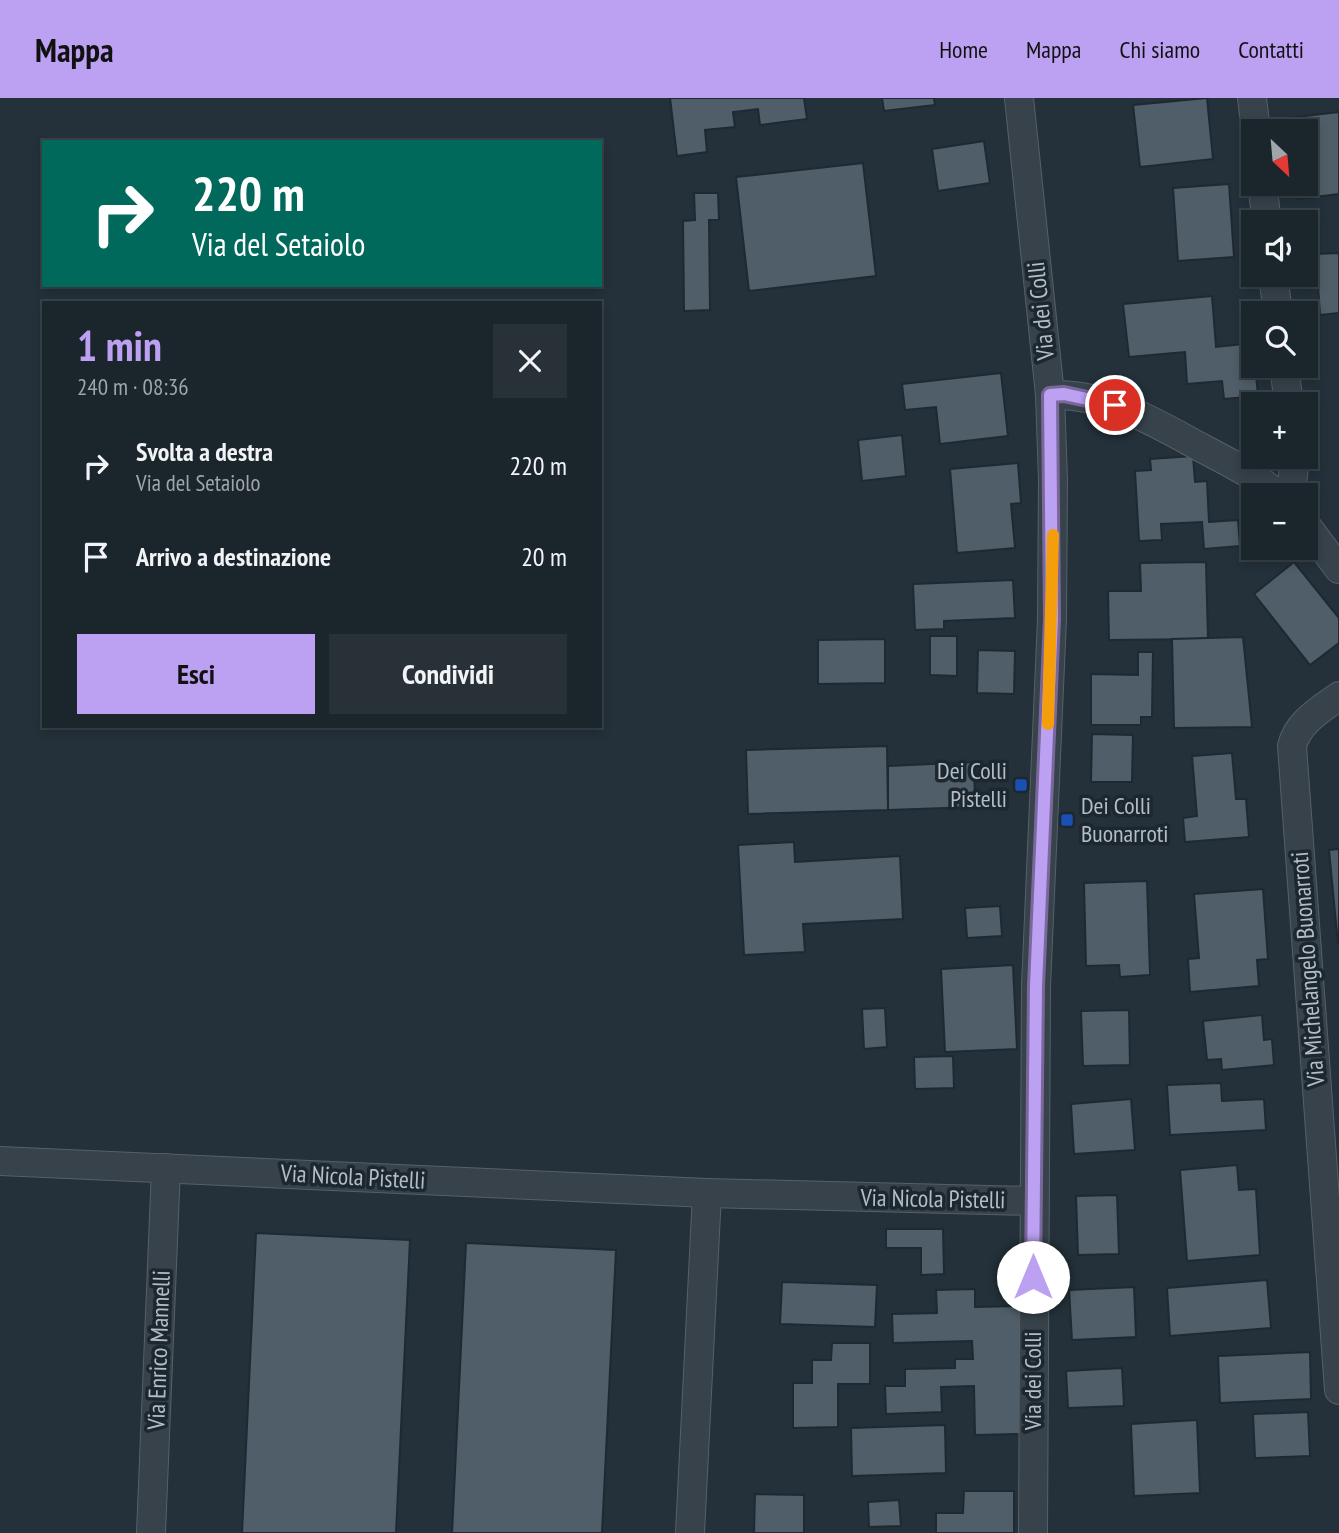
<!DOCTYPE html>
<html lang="it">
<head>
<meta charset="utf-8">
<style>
	:root { --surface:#1b252c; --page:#283138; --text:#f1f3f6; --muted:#a0a5a9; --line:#394248; --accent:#bca0f2 }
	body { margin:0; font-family:"PT Sans Narrow",sans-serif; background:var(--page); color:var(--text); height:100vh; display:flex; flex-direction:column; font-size:26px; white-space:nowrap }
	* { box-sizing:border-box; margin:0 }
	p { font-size:23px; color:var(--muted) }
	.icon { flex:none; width:38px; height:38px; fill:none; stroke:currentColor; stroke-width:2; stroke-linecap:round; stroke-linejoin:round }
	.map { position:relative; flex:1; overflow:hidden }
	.details { position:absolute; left:42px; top:203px; width:560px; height:427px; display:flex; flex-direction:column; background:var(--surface); border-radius:0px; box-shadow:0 4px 10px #0003,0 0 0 2px var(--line) }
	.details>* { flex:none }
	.banner { position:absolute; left:42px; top:42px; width:560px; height:147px; border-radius:0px; box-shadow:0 4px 10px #0003,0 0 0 2px var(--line); background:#00695c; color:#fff; overflow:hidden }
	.needle { width:46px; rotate:154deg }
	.tools { position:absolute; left:1241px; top:21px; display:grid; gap:14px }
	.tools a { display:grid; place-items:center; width:77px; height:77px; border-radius:0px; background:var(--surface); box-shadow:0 4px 10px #0003,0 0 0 2px var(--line); font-size:35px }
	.pin { position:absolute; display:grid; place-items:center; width:60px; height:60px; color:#fff; margin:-30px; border:4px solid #fff; border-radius:50%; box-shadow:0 2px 7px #0007 }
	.me { position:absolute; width:77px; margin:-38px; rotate:0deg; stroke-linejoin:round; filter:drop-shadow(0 0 5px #0008) }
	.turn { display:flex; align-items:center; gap:24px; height:147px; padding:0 35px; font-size:32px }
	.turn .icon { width:91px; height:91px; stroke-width:2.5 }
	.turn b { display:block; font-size:49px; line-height:60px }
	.round { display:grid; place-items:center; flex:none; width:74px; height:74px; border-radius:0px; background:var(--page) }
	.headline { display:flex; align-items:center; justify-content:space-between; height:119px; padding:0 35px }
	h1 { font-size:42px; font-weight:600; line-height:52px; color:var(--accent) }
	.primary-button { display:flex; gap:14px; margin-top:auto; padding:14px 35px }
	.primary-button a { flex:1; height:80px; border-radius:0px; background:var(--accent); color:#111; font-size:28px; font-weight:600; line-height:80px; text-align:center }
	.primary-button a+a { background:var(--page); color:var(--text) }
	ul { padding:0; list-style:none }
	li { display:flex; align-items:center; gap:21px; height:91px; padding:0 35px }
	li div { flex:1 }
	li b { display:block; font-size:26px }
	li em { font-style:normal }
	header { display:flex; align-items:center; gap:42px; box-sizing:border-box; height:98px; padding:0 35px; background:var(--accent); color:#111 }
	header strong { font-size:33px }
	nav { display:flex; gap:38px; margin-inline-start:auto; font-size:24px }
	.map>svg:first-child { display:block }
</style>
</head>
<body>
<header>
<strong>Mappa</strong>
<nav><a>Home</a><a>Mappa</a><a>Chi siamo</a><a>Contatti</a></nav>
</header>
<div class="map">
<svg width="1339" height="1435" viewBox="0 0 1339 1435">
	<rect width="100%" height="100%" fill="#24313a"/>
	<g fill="#4f5e68" stroke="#1f2931" stroke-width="2">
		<path d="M670,0H804L807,21L760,27L758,11L733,14L735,29L705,32L707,54L677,58Z"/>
		<path d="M882,0H934L935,7L884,13Z"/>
		<path d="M1207,0L1213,61L1140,69L1133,7Z"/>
		<path d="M1339,14V96L1298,101L1296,86H1306V33H1290L1288,20Z"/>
		<path d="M984,43L990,85L938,93L932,51Z"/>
		<path d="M863,65L876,178L749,193L736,79Z"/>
		<path d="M1229,86L1234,159L1178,163L1173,90Z"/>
		<path d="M694,95H718L719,122H709L710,212L684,213L683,123L695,122Z"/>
		<path d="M1339,155V215L1320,217L1316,156Z"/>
		<path d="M1212,198L1216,249L1253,245L1258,298L1224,301L1222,283L1187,286L1185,254L1129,259L1123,206Z"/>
		<path d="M1001,275L1008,338L940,346L936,309L905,312L902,286Z"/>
		<path d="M902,337L906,378L862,383L858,342Z"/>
		<path d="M1193,358L1195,384L1207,383L1209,424L1238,422L1240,448L1204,451L1202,424L1161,426L1162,442L1139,443L1135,373L1151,372L1150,361Z"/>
		<path d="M1018,365L1021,405L1011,406L1015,450L957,455L950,371Z"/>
		<path d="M1206,464L1208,541L1109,542L1108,493H1141L1140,465Z"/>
		<path d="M1294,464L1339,520V545L1310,567L1254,496Z"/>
		<path d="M1013,482L1015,520L944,523V531L915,532L913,486Z"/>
		<path d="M930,538H957V578L930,577Z"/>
		<path d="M1243,539L1252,629L1174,630L1172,541Z"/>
		<path d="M885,541V585L818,586V542Z"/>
		<path d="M978,552L1015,553L1014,596L977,595Z"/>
		<path d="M1138,554H1153L1152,619H1141V627H1091V576L1138,577Z"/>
		<path d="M1092,636L1133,637L1132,684H1091Z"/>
		<path d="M887,648L888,712L748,716L746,652Z"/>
		<path d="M1232,655L1236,701H1246L1249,739L1185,744L1183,720L1197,718L1192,658Z"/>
		<path d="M974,664L975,709L888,712V668Z"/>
		<path d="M794,744L795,764L900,758L903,821L803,826L805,854L744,857L738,747Z"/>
		<path d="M1339,751V846H1338L1329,752Z"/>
		<path d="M1147,783L1150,877L1120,879L1119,867L1086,868L1084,785Z"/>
		<path d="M1263,791L1268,861L1257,862L1259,888L1190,894L1188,861L1199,860L1194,796Z"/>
		<path d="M1000,808L1002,838L967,840L965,810Z"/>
		<path d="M1013,867L1017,951L945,954L941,871Z"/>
		<path d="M885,910L887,949L864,951L862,911Z"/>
		<path d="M1129,912L1130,967L1083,968L1081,913Z"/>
		<path d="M1262,917L1264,942L1272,941L1274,967L1222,972L1221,961L1207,962L1203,923Z"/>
		<path d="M953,958L954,990L915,991L914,959Z"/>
		<path d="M1221,985L1222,1003L1264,1001L1266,1032L1170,1037L1167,987Z"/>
		<path d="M1131,1001L1135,1052L1074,1056L1071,1006Z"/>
		<path d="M1237,1067L1239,1092L1256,1091L1260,1157L1187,1163L1180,1072Z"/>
		<path d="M1117,1097L1119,1156L1078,1157L1076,1098Z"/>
		<path d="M886,1131H943L944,1176L921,1177V1150H886Z"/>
		<path d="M256,1135L410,1142L396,1435H242Z"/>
		<path d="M466,1145L616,1152L602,1435H452Z"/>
		<path d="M1267,1182L1271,1230L1170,1238L1167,1190Z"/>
		<path d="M782,1184L877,1187L875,1229L780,1226Z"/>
		<path d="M1134,1189L1136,1239L1072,1242L1069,1192Z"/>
		<path d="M975,1191V1209L1021,1208L1024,1336L975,1337L974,1288L941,1289L942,1314L886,1316L885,1288H905V1271L955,1270V1261H973L972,1243L893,1245L892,1216L937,1215L936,1192Z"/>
		<path d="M832,1245H870V1286H838V1329L793,1330V1285H812V1262H831Z"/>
		<path d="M1310,1254L1311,1301L1220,1305L1218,1258Z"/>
		<path d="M1122,1270L1124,1308L1068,1310L1066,1273Z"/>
		<path d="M1308,1314L1310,1358L1255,1360L1253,1316Z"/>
		<path d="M1197,1322L1200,1395L1134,1398L1131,1326Z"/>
		<path d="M945,1327L946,1375L852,1378L851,1330Z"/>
		<path d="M964,1393H1014V1435H936V1415H963Z"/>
		<path d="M755,1396L804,1397V1435H754Z"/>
		<path d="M899,1402L901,1428L869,1429L868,1404Z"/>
	</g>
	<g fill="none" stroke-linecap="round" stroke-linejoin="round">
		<defs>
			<g id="minor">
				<path d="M1019,0L1050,297L1053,382L1052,521L1036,888L1033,1435"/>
				<path d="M1252,0L1256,33"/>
				<path d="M1262,86L1267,124"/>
				<path d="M1273,177L1278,215"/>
				<path d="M1284,268L1289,306"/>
				<path d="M1050,297C1106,295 1153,323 1200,349C1228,364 1254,376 1278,397"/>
				<path d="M1291,397L1295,359"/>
				<path d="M1306,427L1339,471"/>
				<path d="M1339,598C1320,612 1298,624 1292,648L1339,1292"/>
				<path d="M0,1063L707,1095L1033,1103"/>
				<path d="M151,1435L166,1070"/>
				<path d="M690,1435L707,1095"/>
			</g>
		</defs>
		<use href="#minor" stroke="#566068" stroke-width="30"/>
		<use href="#minor" stroke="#37424a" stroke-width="28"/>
	</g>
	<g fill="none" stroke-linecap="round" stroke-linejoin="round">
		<defs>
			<path id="route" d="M1033,1179L1036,888L1052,521L1050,297L1064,296L1115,307"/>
		</defs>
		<use href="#route" stroke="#7a689d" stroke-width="18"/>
		<use href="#route" stroke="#bca0f2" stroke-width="12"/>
		<path stroke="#f59e0b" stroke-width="12" d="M1048,626L1053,437"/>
	</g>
	<g fill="#1a4fb4" stroke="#1d272f" stroke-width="2.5">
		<rect x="1014" y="680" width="14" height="14" rx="3.5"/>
		<rect x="1060" y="715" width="14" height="14" rx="3.5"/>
	</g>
	<g text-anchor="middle" stroke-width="7" stroke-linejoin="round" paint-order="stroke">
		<g font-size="24" fill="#b3bdc6" stroke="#1d272f">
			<text transform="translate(1041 213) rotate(-96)" y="8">Via dei Colli</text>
			<text transform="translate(1308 871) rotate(-94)" y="8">Via Michelangelo Buonarroti</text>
			<text transform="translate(353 1079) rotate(3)" y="8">Via Nicola Pistelli</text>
			<text transform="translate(933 1101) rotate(1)" y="8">Via Nicola Pistelli</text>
			<text transform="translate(159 1252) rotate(-88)" y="8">Via Enrico Mannelli</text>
			<text transform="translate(1033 1283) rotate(-90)" y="8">Via dei Colli</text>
		</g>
		<g font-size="24" fill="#b3bdc6" stroke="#1d272f" text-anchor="end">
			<text x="1007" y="681">Dei Colli<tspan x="1007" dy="28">Pistelli</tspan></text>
			<text x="1081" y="716" text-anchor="start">Dei Colli<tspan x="1081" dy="28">Buonarroti</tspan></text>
		</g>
	</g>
</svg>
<div class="tools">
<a><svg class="needle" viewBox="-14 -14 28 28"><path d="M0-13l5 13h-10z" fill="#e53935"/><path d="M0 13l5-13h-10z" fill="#a0a5a9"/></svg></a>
<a><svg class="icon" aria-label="sound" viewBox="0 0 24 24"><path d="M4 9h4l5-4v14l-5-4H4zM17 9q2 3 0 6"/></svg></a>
<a><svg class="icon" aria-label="search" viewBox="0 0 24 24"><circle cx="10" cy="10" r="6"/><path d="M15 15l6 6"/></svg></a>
<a>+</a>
<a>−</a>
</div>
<div class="pin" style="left:1115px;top:307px;background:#d93025"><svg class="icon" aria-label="arrive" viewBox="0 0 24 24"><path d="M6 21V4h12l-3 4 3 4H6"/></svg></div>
<svg class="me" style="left:1033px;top:1179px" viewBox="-20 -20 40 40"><circle r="19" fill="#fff"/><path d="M0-13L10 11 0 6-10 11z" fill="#bca0f2"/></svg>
<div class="banner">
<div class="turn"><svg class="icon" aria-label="right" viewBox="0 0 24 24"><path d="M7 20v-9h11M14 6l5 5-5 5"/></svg><div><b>220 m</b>Via del Setaiolo</div></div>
</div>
<section class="details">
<div class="headline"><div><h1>1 min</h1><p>240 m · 08:36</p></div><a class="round"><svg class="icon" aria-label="close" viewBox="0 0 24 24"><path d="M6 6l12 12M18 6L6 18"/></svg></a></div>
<ul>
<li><svg class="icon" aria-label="right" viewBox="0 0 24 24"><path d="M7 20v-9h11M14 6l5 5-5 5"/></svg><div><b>Svolta a destra</b><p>Via del Setaiolo</p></div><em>220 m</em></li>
<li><svg class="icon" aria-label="arrive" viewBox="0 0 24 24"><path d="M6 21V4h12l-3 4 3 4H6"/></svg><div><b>Arrivo a destinazione</b></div><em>20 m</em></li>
</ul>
<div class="primary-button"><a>Esci</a><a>Condividi</a></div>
</section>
</div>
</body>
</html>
